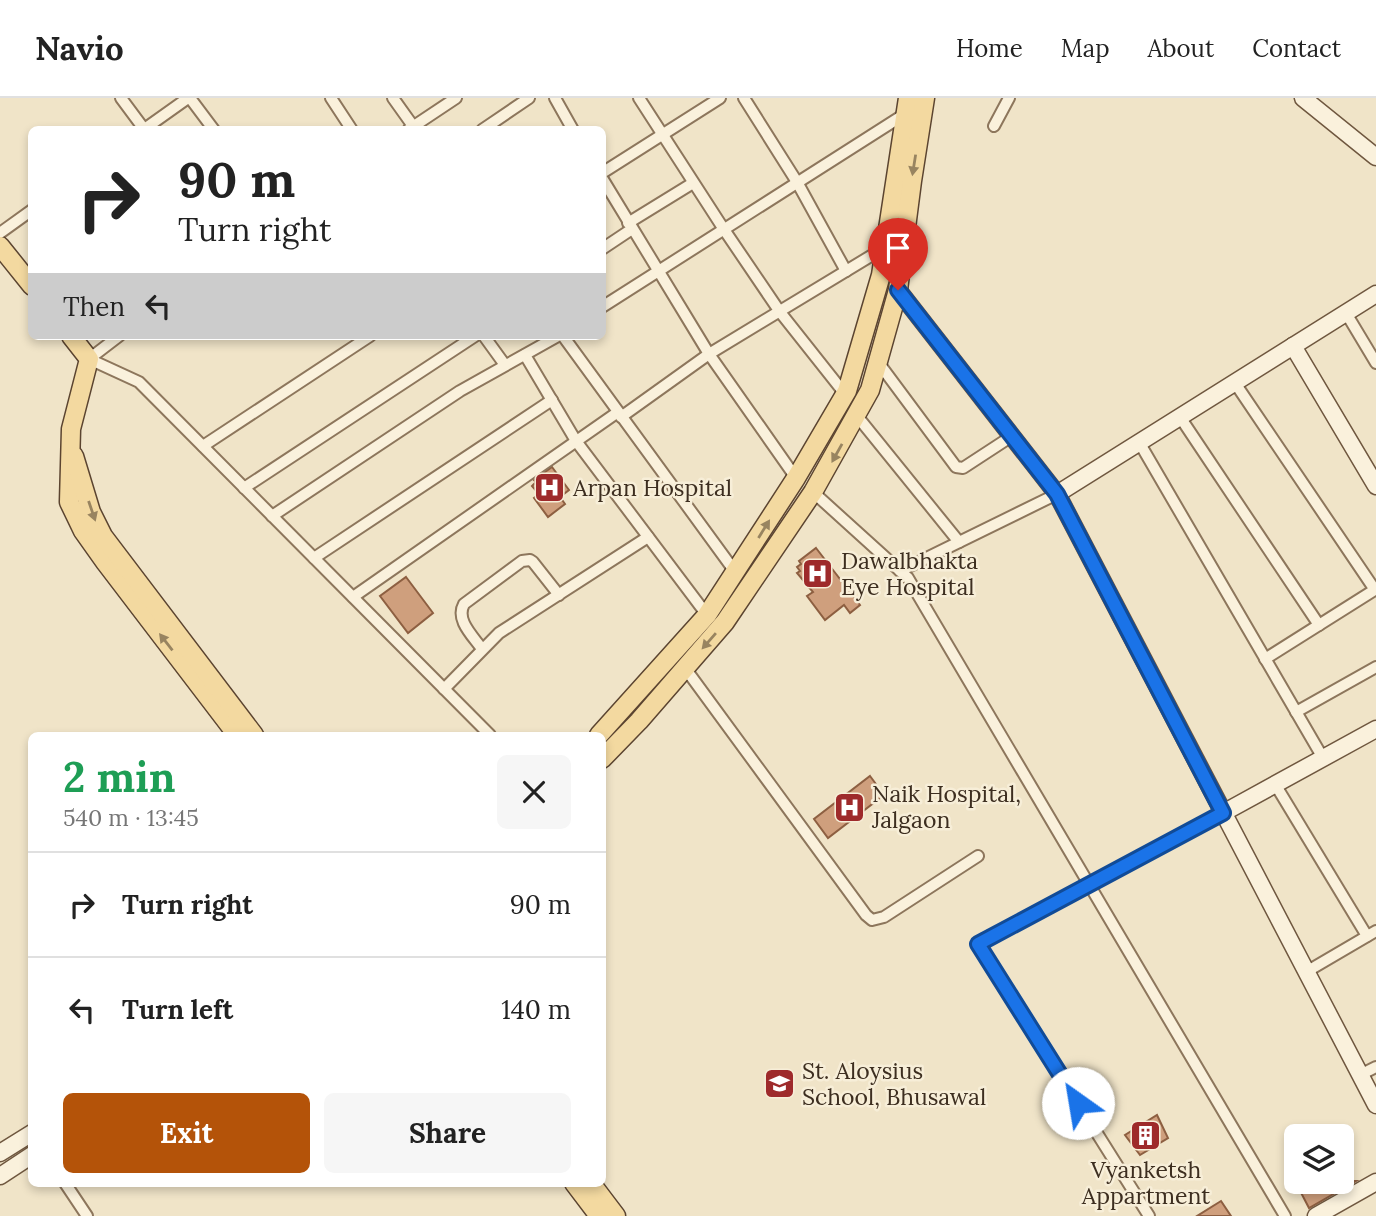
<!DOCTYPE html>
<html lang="en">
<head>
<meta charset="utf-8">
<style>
	:root { --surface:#fff; --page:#f6f6f6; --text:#222; --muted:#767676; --line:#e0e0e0; --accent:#b45309 }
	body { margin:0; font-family:Lora,serif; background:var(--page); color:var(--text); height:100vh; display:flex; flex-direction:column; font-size:26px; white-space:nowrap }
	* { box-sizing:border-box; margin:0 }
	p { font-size:23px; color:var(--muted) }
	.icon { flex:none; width:38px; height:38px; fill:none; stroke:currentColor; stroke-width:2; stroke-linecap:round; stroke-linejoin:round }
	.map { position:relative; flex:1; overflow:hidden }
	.panel { position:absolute; left:28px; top:634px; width:578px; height:455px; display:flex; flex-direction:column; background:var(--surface); border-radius:10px; box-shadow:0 4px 10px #0003 }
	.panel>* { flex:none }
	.guide { position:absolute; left:28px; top:28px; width:578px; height:214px; border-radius:10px; box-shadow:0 4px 10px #0003; background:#fff; color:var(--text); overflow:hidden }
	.controls { position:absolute; left:1284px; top:1026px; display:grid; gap:14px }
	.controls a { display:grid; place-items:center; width:70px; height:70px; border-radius:10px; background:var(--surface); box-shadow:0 4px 10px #0003; font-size:35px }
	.pin { position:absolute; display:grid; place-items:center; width:60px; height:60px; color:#fff; margin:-72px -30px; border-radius:50% 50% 50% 0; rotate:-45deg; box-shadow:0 0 7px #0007 }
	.pin .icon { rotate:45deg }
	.me { position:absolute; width:77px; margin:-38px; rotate:328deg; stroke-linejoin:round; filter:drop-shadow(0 0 5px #0008) }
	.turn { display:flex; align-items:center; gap:24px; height:147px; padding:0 35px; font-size:32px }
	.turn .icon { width:91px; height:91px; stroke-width:2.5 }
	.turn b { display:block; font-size:49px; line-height:60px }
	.then { display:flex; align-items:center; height:66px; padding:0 35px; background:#0003; gap:14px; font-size:26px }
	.round { display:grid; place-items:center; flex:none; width:74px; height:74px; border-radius:10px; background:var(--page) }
	.head { display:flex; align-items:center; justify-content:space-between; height:119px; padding:0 35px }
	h1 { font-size:42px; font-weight:700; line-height:52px; color:#1e9e55 }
	.primary-button { display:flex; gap:14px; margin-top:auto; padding:14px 35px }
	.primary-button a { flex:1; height:80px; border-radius:10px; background:var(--accent); color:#fff; font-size:28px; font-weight:700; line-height:80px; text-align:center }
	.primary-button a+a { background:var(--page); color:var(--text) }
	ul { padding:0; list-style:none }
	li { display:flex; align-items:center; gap:21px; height:105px; padding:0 35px; border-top:2px solid var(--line) }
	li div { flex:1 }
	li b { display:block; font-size:26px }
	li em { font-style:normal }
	header { display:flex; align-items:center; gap:42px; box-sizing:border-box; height:98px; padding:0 35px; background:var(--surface); border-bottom:2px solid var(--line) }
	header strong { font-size:33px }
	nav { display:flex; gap:38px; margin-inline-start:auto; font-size:24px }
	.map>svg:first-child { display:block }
</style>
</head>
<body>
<header>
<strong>Navio</strong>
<nav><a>Home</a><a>Map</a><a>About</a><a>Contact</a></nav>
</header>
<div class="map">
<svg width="1376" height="1118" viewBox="0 0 1376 1118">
	<rect width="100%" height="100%" fill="#f0e4c8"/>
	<g fill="#cf9f7d" stroke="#8d5f41" stroke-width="2">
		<path d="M552,369L569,392L560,399L565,406L548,419L534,400L539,396L532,388L536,384L534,382Z"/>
		<path d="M816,450L860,507L850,515L844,507L825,522L807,498L813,494L797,475L800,473L797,469L801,466L799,463Z"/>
		<path d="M406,479L433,515L408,535L380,498Z"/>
		<path d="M870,678L884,697L828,740L814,721Z"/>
		<path d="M1157,1017L1168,1040L1140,1057L1125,1037Z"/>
		<path d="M1304,1083H1356L1309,1110L1297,1087Z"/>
		<path d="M1221,1103L1231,1118H1197Z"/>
	</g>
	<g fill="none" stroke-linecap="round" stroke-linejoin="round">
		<defs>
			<g id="street">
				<path d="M121,0L144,31"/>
				<path d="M190,0L214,32"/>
				<path d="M331,0L352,32"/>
				<path d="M393,0L413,28"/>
				<path d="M555,0L573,32"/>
				<path d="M639,0L723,130L780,214L845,296"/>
				<path d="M744,0L797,84L846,173"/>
				<path d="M994,28L1009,0"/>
				<path d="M143,32L188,0"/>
				<path d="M408,32L456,0"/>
				<path d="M482,32L529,0"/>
				<path d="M602,75L720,0"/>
				<path d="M602,80L709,256L796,380"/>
				<path d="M628,125L693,85"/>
				<path d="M0,135L32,112"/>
				<path d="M602,151L632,131"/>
				<path d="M602,209L905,16"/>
				<path d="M1346,215L1376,265"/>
				<path d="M119,238L89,261L139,284L490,637"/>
				<path d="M484,238L505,267"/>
				<path d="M563,238L736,475"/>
				<path d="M525,257L576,343L707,517"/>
				<path d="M878,264L956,369L963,370L1012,338"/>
				<path d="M1235,285L1375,492"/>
				<path d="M857,318L959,444"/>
				<path d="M621,319L709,256L884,150"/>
				<path d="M1180,319L1319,527"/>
				<path d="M1139,344L1323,660"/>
				<path d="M203,348L370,238"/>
				<path d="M244,390L475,238"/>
				<path d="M813,394L908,480L1285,1118"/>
				<path d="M272,418L460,293L558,238"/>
				<path d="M314,460L552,302"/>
				<path d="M900,473L1057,396"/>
				<path d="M353,499L618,314"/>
				<path d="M482,551C473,538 455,522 464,506L522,463L530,462L533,464L559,497"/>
				<path d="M1265,561L1376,491"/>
				<path d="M685,570L866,817L872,822L884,819L978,758"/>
				<path d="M444,591L499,535L648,439"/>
				<path d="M1296,614L1376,569"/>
				<path d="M1275,686L1367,838"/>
				<path d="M1306,874L1376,833"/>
				<path d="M1360,977L1376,969"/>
				<path d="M65,1085L87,1118"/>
				<path d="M1149,1118L978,846L1223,715"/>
			</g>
			<g id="secondary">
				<path d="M1303,0L1376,59"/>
				<path d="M898,192L1057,396L1376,1007"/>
				<path d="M1293,248L1376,388"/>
				<path d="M1057,396L1376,196"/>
				<path d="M1223,715L1376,631"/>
				<path d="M0,1055L32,1035"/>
				<path d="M0,1078L32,1057"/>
				<path d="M1316,1118L1376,1084"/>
			</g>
			<g id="primary">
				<path d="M0,148L32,188"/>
				<path d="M71,238L89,261L71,331L69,404L83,433L105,464L237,637"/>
				<path d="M74,358L91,414L103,438L254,637"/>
				<path d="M599,637L707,517L796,380L847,293L881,177L908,0"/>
				<path d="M602,661L639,623L725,524L813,394L870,292L898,192L912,83L925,0"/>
				<path d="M574,1085L599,1118"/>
				<path d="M591,1085L616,1118"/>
			</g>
		</defs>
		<use href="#street" stroke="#8d765c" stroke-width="14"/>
		<use href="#secondary" stroke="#6f573f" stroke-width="19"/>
		<use href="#primary" stroke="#5b4430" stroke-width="21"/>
		<use href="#street" stroke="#faf1dc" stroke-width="10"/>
		<use href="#secondary" stroke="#faf1dc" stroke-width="16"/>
		<use href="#primary" stroke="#f3d9a0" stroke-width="18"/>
	</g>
	<defs><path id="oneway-solid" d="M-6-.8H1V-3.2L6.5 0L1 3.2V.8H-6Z" transform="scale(1.75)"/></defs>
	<g fill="#988460">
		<use href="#oneway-solid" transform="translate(914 67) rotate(99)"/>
		<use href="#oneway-solid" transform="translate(837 355) rotate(119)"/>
		<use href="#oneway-solid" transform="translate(92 413) rotate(71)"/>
		<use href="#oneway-solid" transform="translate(764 431) rotate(-58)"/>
		<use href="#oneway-solid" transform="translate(709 543) rotate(131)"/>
		<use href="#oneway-solid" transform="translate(166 544) rotate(-128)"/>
	</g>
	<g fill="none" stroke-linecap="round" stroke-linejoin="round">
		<defs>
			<path id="route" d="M898,192L1057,396L1223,715L978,846L1078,1005"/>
		</defs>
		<use href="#route" stroke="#114b97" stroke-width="18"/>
		<use href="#route" stroke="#1a73e8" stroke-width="12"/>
	</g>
	<defs>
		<symbol id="hospital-square" viewBox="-11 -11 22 22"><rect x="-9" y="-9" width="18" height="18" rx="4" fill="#9e2a2b" stroke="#f7eed8"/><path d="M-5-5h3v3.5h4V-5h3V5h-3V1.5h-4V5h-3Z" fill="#fff"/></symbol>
		<symbol id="school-square" viewBox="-11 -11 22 22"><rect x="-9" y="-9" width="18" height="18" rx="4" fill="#9e2a2b" stroke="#f7eed8"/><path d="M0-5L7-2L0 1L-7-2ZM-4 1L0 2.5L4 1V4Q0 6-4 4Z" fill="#fff"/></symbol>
		<symbol id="building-square" viewBox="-11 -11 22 22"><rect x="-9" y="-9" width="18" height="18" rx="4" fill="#9e2a2b" stroke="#f7eed8"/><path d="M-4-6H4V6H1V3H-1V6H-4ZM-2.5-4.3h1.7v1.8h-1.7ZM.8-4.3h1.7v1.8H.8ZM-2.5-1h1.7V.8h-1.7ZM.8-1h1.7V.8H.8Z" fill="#fff"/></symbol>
	</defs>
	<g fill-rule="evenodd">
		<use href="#hospital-square" x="532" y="372" width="35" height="35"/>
		<use href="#hospital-square" x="800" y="458" width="35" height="35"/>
		<use href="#hospital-square" x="832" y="692" width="35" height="35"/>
		<use href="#school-square" x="762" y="968" width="35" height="35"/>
		<use href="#building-square" x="1128" y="1020" width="35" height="35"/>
	</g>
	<g text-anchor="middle" stroke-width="5" stroke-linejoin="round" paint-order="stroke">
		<g font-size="23" fill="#3d2e20" stroke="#f7eed8" text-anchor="start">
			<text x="573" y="398">Arpan Hospital</text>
			<text x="841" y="471">Dawalbhakta<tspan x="841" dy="26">Eye Hospital</tspan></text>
			<text x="872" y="704">Naik Hospital,<tspan x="872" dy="26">Jalgaon</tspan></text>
			<text x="802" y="981">St. Aloysius<tspan x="802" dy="26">School, Bhusawal</tspan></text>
			<text x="1146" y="1080" text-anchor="middle">Vyanketsh<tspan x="1146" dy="26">Appartment</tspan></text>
		</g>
	</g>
</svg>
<div class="controls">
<a><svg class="icon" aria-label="layers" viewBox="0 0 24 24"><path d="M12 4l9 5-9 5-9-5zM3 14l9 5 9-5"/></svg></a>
</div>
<div class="pin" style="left:898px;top:192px;background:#d93025"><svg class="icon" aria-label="arrive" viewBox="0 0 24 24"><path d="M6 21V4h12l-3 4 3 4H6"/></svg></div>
<svg class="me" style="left:1078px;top:1005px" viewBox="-20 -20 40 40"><circle r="19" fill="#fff"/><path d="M0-13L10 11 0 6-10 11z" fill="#1a73e8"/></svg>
<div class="guide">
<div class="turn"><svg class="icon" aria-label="right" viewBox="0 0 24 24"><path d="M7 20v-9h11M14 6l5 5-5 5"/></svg><div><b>90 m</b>Turn right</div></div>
<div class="then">Then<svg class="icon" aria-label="left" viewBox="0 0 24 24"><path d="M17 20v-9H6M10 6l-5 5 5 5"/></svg></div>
</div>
<section class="panel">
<div class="head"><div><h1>2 min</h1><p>540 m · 13:45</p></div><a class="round"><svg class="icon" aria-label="close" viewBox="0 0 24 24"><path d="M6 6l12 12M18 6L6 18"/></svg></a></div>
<ul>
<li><svg class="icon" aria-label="right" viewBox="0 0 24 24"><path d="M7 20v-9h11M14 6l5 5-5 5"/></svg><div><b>Turn right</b></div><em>90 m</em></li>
<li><svg class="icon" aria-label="left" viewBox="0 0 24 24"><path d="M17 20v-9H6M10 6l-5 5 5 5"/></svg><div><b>Turn left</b></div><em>140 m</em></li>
</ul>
<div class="primary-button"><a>Exit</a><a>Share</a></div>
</section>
</div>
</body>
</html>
